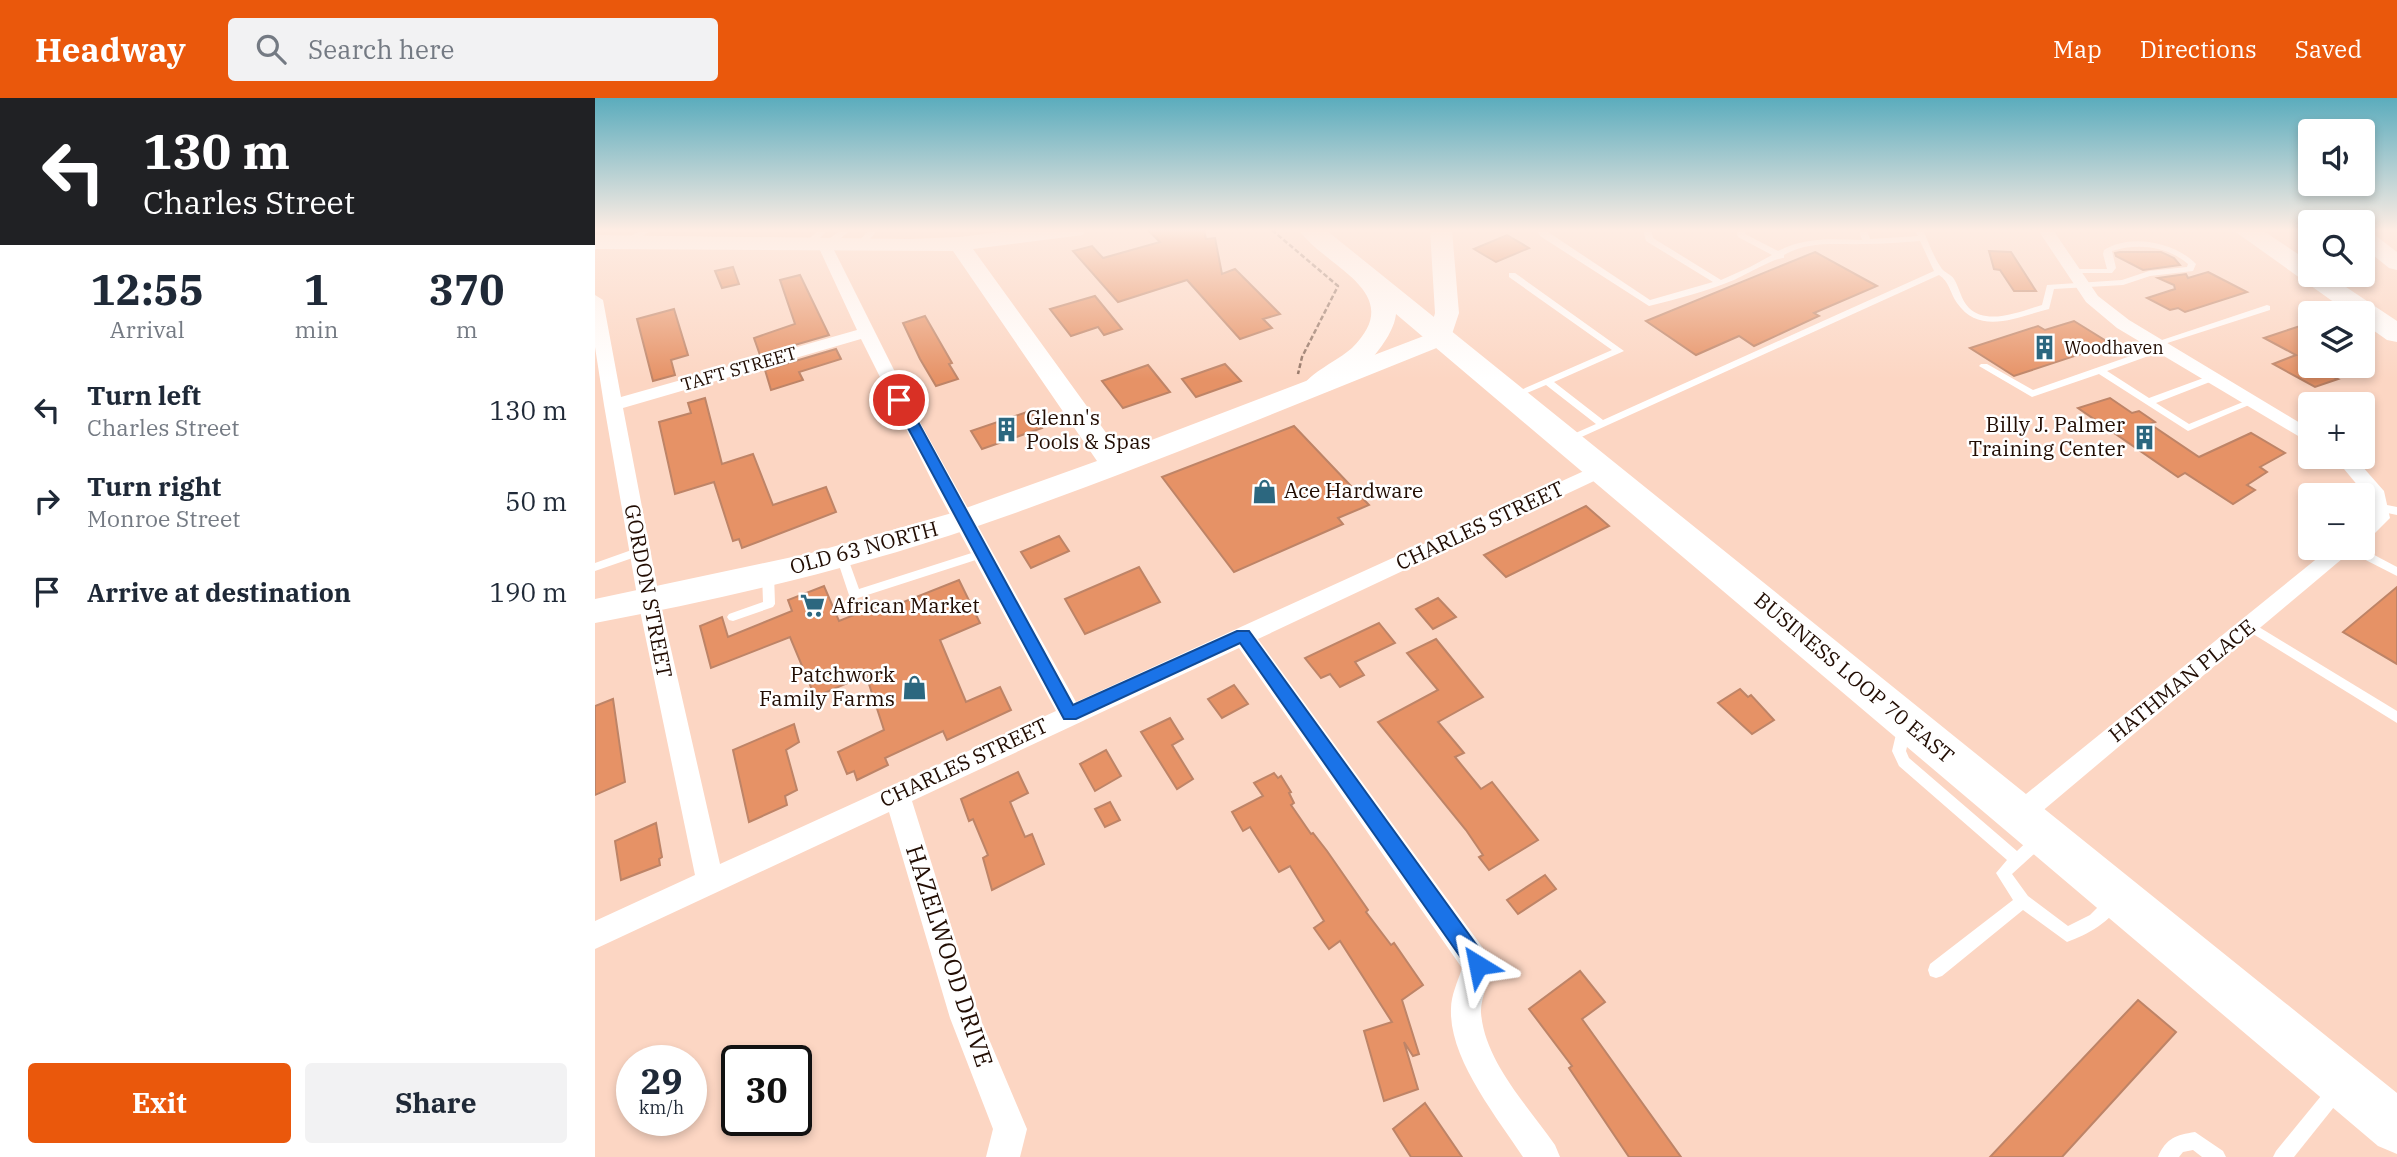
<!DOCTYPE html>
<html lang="en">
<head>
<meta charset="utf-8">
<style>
	:root { --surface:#fff; --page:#f2f2f3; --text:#1f2937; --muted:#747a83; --accent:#ea580c }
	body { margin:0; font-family:"IBM Plex Serif",serif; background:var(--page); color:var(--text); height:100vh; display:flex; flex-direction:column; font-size:26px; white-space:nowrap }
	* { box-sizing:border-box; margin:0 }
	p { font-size:23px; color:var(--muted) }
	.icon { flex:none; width:38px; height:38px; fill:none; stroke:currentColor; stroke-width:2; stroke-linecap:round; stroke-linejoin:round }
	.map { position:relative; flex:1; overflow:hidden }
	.drawer { display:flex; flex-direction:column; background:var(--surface); width:595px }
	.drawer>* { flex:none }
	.guide { background:#202124; color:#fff; overflow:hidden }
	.controls { position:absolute; left:1703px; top:21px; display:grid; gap:14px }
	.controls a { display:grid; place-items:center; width:77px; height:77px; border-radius:7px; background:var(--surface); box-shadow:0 4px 10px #0003; font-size:35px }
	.speed { position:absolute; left:21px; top:947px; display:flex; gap:14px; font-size:35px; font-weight:700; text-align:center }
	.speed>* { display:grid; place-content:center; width:91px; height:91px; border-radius:50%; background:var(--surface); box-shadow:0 4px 10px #0003; line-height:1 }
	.speed small { font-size:18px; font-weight:400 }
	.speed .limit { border:4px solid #111; border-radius:10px; background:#fff; color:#111 }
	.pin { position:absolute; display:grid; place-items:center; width:60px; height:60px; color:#fff; margin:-30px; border:4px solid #fff; border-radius:50%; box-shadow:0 2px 7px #0007 }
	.me { position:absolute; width:77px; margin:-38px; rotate:325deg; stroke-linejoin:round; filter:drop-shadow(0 0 5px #0008) }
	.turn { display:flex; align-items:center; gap:24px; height:147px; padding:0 28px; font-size:32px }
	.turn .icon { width:91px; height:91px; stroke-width:2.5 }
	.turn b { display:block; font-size:49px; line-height:60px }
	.eta { display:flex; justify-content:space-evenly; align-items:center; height:119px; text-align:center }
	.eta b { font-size:42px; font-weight:700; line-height:49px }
	.button { display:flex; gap:14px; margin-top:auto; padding:14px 28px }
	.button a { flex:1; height:80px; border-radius:7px; background:var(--accent); color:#fff; font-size:28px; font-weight:700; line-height:80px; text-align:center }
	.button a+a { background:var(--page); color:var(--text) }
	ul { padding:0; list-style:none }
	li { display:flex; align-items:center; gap:21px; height:91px; padding:0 28px }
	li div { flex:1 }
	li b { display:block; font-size:26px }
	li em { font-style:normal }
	header { display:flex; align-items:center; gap:42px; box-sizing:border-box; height:98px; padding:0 35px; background:var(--accent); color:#fff }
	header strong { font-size:33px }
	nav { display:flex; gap:38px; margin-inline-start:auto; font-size:24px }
	.search { width:490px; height:63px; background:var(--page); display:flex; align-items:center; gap:18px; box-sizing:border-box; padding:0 24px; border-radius:7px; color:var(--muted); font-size:26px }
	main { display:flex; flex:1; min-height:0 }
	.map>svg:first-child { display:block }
</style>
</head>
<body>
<header>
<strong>Headway</strong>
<div class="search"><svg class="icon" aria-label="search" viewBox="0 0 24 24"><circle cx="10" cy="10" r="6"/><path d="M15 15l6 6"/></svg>Search here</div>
<nav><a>Map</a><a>Directions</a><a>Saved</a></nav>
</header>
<main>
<section class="drawer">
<div class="guide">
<div class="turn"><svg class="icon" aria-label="left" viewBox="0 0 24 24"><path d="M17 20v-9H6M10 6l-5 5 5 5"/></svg><div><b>130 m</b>Charles Street</div></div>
</div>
<div class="eta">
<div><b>12:55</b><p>Arrival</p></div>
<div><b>1</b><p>min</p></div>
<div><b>370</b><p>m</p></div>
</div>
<ul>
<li><svg class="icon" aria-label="left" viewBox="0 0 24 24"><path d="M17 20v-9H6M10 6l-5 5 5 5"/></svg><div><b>Turn left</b><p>Charles Street</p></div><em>130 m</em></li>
<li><svg class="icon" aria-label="right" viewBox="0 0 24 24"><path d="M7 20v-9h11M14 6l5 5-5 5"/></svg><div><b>Turn right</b><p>Monroe Street</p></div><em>50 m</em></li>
<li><svg class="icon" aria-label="arrive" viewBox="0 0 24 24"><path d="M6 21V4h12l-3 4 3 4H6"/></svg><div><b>Arrive at destination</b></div><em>190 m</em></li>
</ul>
<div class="button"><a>Exit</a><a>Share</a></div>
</section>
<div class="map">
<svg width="1802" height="1059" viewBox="0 0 1802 1059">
	<rect width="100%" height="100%" fill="#fcd6c3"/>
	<g fill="#e69266" stroke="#be8467" stroke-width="2">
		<path d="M553,132H609L611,141L620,140L627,176L640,171L685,216L668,221L677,230L645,241L592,182L523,204L478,153L497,148L508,160L565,144Z"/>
		<path d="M912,137L934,150L901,164L879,151Z"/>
		<path d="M1394,153L1416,154L1441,193H1419L1405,172L1399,171Z"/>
		<path d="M1220,154L1282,188L1219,215L1224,218L1159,248L1144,238L1101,257L1051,223Z"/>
		<path d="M1525,154H1566L1579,160L1585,167L1548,172L1521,158L1520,155Z"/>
		<path d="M138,169L144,186L127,190L120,173Z"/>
		<path d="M1613,174L1652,194L1590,214L1583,210L1575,212L1552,200L1580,191L1579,187L1563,180L1591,176L1593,180Z"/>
		<path d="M205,177L234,237L165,257L159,240L200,226L185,182Z"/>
		<path d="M500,198L527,231L509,237L503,229L476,238L455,211Z"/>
		<path d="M79,211L93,257L76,262L80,277L58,283L42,221Z"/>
		<path d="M330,218L357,265L354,266L363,281L341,288L325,261L308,225Z"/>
		<path d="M1479,223L1516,246L1419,278L1375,250L1443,228L1450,232Z"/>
		<path d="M1705,228L1715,233V268L1743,281L1720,289L1678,266L1701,257L1669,240Z"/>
		<path d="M241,251L246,261L204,274L208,282L176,292L170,272Z"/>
		<path d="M630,266L646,283L601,299L587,281Z"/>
		<path d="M553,267L575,294L528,310L507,283Z"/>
		<path d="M110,300L127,366L158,356L178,407L231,389L241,414L147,450L144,441L138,443L119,384L80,396L64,324L96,315L93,305Z"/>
		<path d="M1515,300L1537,315L1544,313L1560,324L1555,326L1604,359L1656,335L1690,355L1665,369L1672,374L1652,387L1660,392L1638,406L1590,375L1583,379L1483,310Z"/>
		<path d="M435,313L447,330L387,351L376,333Z"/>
		<path d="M699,328L774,407L743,420L748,426L639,474L567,379Z"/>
		<path d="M991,408L1014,428L911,479L889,457Z"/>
		<path d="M464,438L474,453L436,470L426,454Z"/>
		<path d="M544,469L565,504L490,536L470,501Z"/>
		<path d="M364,482L385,525L345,542L371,604L405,589L416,612L352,642L348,633L290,660L293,667L262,682L259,673L252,676L243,654L289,632L271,577L220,599L195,539L116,570L105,528L127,519L133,539L197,513L193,502L229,488L244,523L279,509L281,515Z"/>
		<path d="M1802,489V566L1748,534Z"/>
		<path d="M843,500L861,519L838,531L821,511Z"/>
		<path d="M784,525L800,545L760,564L769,577L745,589L735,576L726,580L710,560Z"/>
		<path d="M841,541L888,599L843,624L869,655L860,659L886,691L897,684L943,742L894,772L884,759L888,757L871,732L783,624L843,592L812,555Z"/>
		<path d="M639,587L653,606L627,620L613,601Z"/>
		<path d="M1145,591L1153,599L1156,597L1179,622L1157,636L1123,605Z"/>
		<path d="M18,601L30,684L0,697V608Z"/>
		<path d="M575,620L588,641L577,647L598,681L582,691L546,634Z"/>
		<path d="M199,626L204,644L191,652L202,692L190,698L192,707L154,724L138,652Z"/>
		<path d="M511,652L526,678L500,693L485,666Z"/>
		<path d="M423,674L433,695L415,704L430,739L437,736L449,766L397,792L388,760L393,757L378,721L374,723L366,701Z"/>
		<path d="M679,675L683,680L686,678L696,694L694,695L699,705L696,707L716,736L718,735L732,753L773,812L771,814L796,847L799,845L828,887L807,902L824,956L818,958L809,944L823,991L789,1003L769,933L797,924L745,843L734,851L719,830L729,823L695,768L684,774L655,729L648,733L637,714L668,698L659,685Z"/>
		<path d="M515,704L525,722L510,729L500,711Z"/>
		<path d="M61,725L67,759L64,761L65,767L26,782L20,743Z"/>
		<path d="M950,777L961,791L923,816L912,802Z"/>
		<path d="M985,873L1010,904L987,921L1086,1059H1034L974,970L977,968L934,911Z"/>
		<path d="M1543,902L1581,934L1467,1059H1395Z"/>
		<path d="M830,1005L867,1059H816L798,1031Z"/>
	</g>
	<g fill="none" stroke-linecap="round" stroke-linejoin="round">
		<path stroke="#947667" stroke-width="2.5" stroke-dasharray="5 2.5" stroke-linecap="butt" d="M677,132L743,188L707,259L703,276"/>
		<g fill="#fff" fill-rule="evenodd">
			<path d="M46,132H57L34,146L27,144Z"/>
			<path d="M224,132H233L214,150H208V146Z"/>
			<path d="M246,132H256L233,150H227V146Z"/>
			<path d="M274,132H283L267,150H261V146Z"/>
			<path d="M942,132H950L1055,202L1118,184L1051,143L1048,132H1056L1058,140L1126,182L1155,169L1177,157L1143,139L1141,132H1149L1150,136L1183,153C1210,139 1237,141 1267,142L1264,132H1272L1275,141L1323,138L1320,132H1328C1333,143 1339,160 1347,171C1350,175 1356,176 1359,181C1365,191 1366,202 1374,210C1393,228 1425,213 1447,207L1452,187L1527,182L1554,173L1592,169L1593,166C1572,148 1542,145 1517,153L1521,170L1517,175H1478L1474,173L1478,171H1512L1508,156L1509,152C1535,135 1580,144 1601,166L1598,173L1555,178L1528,187L1459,191L1454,211C1422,219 1385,238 1362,205C1355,195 1354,183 1344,177L971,346L967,345V341L1001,326L951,287L920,300L917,301L912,298L1017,252L914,179V175H920L1029,253L959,284L1008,322L1339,173L1325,143C1307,144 1288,146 1270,146C1241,147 1215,142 1189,157V160C1179,160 1151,177 1139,182C1112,193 1083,201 1054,208L945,138Z"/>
			<path d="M1672,207L1675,208V212L1563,248L1560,249L1555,246Z"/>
			<path d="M1567,247L1572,250L1570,252L1512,273L1554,300L1614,278H1620V282L1561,305L1594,326L1653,302L1656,301L1661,304L1593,333L1504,276L1437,299L1384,268L1386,266H1392L1438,292Z"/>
			<path d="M1782,405L1802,409V417L1778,412L1777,409Z"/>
			<path d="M45,449L51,453L49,456L0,473V465Z"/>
			<path d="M1751,450H1766L1802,469V478L1753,453Z"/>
			<path d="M386,452L392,456L390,459L260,501L254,497L241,458L247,454L251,455L264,491Z"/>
			<path d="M173,472L179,476L180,506L178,509L138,523L134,522L132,519L134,516L168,504L167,476Z"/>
			<path d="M1654,523L1802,613V625L1650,531L1648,528Z"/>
			<path d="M1310,623L1315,624L1317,628L1311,653L1314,660L1422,753L1439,737L1444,736L1449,737L1451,742L1449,747L1417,776L1433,798L1473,828L1495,817L1514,798L1519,796L1524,798L1527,803C1517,823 1492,837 1472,844L1428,812L1347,878L1341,880L1335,878L1333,872L1335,866L1418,802L1401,775L1412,762L1304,668L1297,653L1303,628L1305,624Z"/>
			<path d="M1741,984L1747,987L1750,993L1747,999L1699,1059H1678L1681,1053L1735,987Z"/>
			<path d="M1600,1034L1628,1053L1631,1059H1607L1598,1052L1588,1054L1584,1059H1563C1571,1040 1581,1037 1600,1034Z"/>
		</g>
		<g fill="#fff" fill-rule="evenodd">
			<path d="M1443,132H1458L1503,198L1534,222L1715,331V345L1522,230L1491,204Z"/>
			<path d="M230,144L237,148L326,326L481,604L1000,368H1014L1017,372L1014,376L663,541L893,857C902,876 885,894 886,915C890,964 933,1008 960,1047L965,1059H928C902,1019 854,961 856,911C856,897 863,883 867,870L644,550L317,703L385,920L432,1031L425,1059H391L398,1031L355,920L294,714L0,851V823L100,777L43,503L9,307L0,249V197L8,202L26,299L262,232L223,148ZM266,241L338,385L461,613L125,766L65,503L28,310Z"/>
			<path d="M1739,359H1759L1789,393L1795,420L1775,440L1768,442V424L1774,418L1769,395Z"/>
			<path d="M1735,450H1760L1433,725L1424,729L1415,725L1411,717L1415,709Z"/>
		</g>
		<g fill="#fff" fill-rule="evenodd">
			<path d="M423,132H490L488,137L480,138L378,151L525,354L834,236L840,215L835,132H857L864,215L854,245C696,308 540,374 380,429C257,471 128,501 0,525V501L216,455L357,415L502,363L358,153L0,151V137L315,141L364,139Z"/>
			<path d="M1768,133L1776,134L1802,154V172L1794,170L1768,149Z"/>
		</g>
		<path fill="#fff" fill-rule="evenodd" d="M704,132H731L1802,995V1056L1783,1048L801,216C798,248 742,304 710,296L706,290C717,273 741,264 757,250C814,194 729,169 704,132Z"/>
		<path fill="#fff" fill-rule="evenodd" d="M1638,132H1667L1715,164V177H1733L1802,223V244L1792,242L1768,225V215H1754Z"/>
	</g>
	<linearGradient id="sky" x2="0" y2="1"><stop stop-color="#5bacbd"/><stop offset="0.47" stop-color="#feede4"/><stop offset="1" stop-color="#feede4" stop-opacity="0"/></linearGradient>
	<rect width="1802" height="281" fill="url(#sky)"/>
	<path fill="#1a73e8" stroke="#114b97" stroke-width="2" d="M304,298L311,302L478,607L642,533H654L891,860L894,867L891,874L883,877L876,874L645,545L481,621H469L298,302Z"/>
	<defs>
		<symbol id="building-bare" viewBox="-9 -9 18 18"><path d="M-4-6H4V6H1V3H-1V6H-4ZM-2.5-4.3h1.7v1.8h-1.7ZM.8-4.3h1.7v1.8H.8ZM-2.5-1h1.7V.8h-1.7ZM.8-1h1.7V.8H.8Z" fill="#2c677f" stroke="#fff" stroke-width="2.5" paint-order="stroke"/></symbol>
		<symbol id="shop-bare" viewBox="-9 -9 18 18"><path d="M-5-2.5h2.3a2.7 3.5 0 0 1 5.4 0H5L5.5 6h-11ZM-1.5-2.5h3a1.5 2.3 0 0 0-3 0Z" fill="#2c677f" stroke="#fff" stroke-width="2.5" paint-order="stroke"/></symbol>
		<symbol id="supermarket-bare" viewBox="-9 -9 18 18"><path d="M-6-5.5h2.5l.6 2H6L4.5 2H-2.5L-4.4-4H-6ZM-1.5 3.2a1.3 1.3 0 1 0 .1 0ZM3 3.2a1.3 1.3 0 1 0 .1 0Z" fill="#2c677f" stroke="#fff" stroke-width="2.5" paint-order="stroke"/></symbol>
	</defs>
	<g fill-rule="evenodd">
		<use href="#building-bare" x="1432" y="232" width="35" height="35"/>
		<use href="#building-bare" x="394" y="314" width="35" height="35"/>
		<use href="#building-bare" x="1532" y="322" width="35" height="35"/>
		<use href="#shop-bare" x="652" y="376" width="35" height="35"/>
		<use href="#supermarket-bare" x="200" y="490" width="35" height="35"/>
		<use href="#shop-bare" x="302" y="572" width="35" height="35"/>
	</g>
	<g text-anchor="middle" stroke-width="5" stroke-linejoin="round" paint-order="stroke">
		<g font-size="18" fill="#220d03" stroke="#fff" text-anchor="start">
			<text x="1469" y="256">Woodhaven</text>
		</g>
		<g font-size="18" fill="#220d03" stroke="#fff">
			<text transform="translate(144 271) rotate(-16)" y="6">TAFT STREET</text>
		</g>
		<g font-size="21" fill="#220d03" stroke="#fff" text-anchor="start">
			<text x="431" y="327">Glenn's<tspan x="431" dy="24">Pools &amp; Spas</tspan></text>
			<text x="1530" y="334" text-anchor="end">Billy J. Palmer<tspan x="1530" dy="24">Training Center</tspan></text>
			<text x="689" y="400">Ace Hardware</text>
			<text x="237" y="515">African Market</text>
			<text x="300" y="584" text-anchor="end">Patchwork<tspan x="300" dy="24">Family Farms</tspan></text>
		</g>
		<g font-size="21" fill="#220d03" stroke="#fff">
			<text transform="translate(885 428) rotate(-25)" y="7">CHARLES STREET</text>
			<text transform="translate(269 450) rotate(-15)" y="7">OLD 63 NORTH</text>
			<text transform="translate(53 493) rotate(79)" y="7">GORDON STREET</text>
			<text transform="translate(1259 580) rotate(40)" y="7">BUSINESS LOOP 70 EAST</text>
			<text transform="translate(1587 583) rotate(-39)" y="7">HATHMAN PLACE</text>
			<text transform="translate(369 665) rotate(-25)" y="7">CHARLES STREET</text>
		</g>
		<g font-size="24" fill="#220d03" stroke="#fff">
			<text transform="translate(354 858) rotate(72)" y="8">HAZELWOOD DRIVE</text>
		</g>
	</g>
</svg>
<div class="controls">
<a><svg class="icon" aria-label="sound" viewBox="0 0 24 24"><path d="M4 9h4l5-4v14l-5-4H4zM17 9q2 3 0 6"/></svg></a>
<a><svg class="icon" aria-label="search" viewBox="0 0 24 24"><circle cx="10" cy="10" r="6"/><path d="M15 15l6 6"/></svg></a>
<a><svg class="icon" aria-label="layers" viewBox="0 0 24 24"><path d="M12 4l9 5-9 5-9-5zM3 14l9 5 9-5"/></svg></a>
<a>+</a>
<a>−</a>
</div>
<div class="speed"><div>29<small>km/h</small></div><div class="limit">30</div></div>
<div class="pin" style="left:304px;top:302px;background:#d93025"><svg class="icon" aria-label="arrive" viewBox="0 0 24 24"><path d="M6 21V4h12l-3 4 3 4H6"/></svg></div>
<svg class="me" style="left:883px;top:867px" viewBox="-20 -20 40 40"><path d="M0-17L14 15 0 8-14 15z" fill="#1a73e8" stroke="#fff" stroke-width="4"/></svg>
</div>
</main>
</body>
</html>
